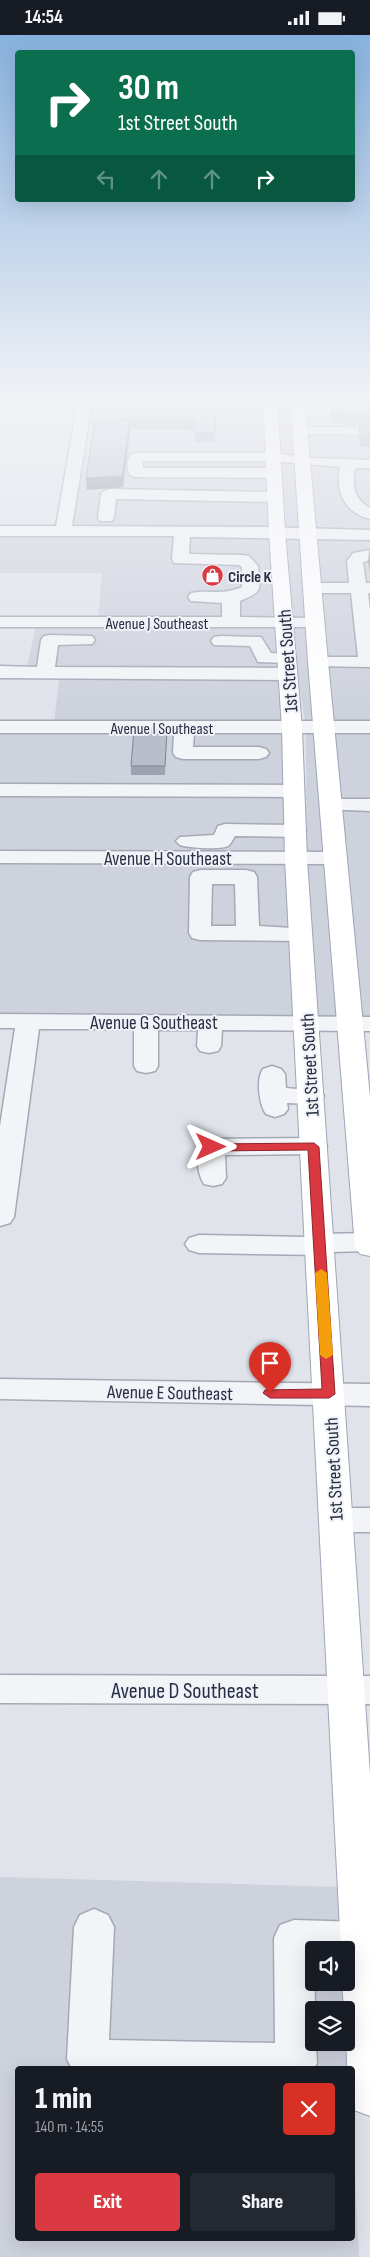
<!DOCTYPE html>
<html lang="en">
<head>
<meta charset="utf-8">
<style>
	:root { --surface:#171b24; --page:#242831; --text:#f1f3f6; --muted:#9ea1a6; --accent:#db3941 }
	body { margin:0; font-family:"Sofia Sans Condensed",sans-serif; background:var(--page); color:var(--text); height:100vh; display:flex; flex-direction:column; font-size:19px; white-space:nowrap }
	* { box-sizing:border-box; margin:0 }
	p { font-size:16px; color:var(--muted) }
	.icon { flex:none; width:28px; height:28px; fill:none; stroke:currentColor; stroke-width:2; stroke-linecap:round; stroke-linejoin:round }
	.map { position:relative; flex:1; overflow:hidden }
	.drawer { position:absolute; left:15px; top:2031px; width:340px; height:175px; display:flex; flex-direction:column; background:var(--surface); border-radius:5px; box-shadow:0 5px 20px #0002 }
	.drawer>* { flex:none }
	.hud { position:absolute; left:15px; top:15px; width:340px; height:152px; border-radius:5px; box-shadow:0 5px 20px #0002; background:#0b6e4f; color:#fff; overflow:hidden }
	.buttons { position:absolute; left:305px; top:1906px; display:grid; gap:10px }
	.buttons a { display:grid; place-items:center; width:50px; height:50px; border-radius:5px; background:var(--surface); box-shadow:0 5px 20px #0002; font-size:25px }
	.pin { position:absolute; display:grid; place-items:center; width:42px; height:42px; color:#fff; margin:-51px -21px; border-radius:50% 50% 50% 0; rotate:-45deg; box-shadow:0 0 5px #0007 }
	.pin .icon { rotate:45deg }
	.me { position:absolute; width:55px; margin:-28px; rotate:90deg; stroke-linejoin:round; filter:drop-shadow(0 0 4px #0008) }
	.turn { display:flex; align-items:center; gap:18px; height:105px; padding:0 20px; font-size:22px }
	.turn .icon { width:65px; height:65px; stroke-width:2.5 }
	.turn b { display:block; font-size:35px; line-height:42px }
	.lanes { display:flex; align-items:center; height:48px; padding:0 20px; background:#0003; justify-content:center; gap:25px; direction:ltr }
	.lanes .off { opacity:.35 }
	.round { display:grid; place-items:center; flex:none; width:52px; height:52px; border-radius:5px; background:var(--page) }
	.headline { display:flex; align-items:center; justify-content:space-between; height:85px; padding:0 20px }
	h1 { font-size:30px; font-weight:800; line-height:38px }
	.button { display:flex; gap:10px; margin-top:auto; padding:10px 20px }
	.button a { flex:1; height:58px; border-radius:5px; background:var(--accent); color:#fff; font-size:20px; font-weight:800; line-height:58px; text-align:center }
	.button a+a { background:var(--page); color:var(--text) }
	.status { display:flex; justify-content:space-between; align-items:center; height:35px; padding:0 25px; background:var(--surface); direction:ltr }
	.status svg { height:14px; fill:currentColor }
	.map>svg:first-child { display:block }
</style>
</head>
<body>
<div class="status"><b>14:54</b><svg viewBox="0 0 49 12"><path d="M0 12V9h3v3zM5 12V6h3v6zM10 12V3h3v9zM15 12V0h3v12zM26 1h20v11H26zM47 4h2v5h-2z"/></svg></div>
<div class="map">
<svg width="370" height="2222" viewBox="0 0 370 2222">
	<rect width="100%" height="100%" fill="#e0e3ea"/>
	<g fill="#ced2dd">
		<path d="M93,360H263L269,494L72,493Z"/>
		<path d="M276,360H290L300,496L284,495Z"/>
		<path d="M303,360H370V497H315Z"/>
		<path d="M277,497L370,500V989H307L306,694Z"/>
		<path d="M0,499L270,500L276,584L98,583L102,538H0Z"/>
		<path d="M36,591L276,592L283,689L54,688L60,636L26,635Z"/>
		<path d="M0,697L284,698L286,818L0,816Z"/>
		<path d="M0,828L286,829L295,981L0,979Z"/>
		<path d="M0,1842L340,1852L343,1915H314V1948H345L346,1975H314V2008H346V1979L349,2034H18V2204H352L353,2101L359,2222H0Z"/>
	</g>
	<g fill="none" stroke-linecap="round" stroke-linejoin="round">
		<defs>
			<g id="minor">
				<path d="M79,360H93L72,491L263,492L370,495V505L190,502L189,519L243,520L249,521L258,531C260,556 264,556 240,566V582L315,583L321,584L324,588L321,592H0V582H222V568L191,566L188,562L191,558C210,554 221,561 242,552V532L239,530L174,528L172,524L174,501H0V491H56Z"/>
				<path d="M327,360H341L343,377L341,380L299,381L292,377L299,373H328Z"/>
				<path d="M300,392H370V400L295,399L293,396L295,393Z"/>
				<path d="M136,418H273L312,423L370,425V433H355C352,450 354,465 370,473V484C345,478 335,457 340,432L273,426H143V433H274L279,435L282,438L279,441L274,443L135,442L130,440C126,435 127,424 131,419Z"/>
				<path d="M109,454L275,457L280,459L283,462L280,465L275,467L116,464L114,483L112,486H100L98,483L101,459L104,456Z"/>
				<path d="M370,515V525L363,527L366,548H370V558H368L370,575V632L312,631L309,627L312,623L318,622H358L351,558H312L306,557L303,553L306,549L312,548H349L347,526L353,518Z"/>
				<path d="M50,600L92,601L95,605L92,609L58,610L55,632L288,633L295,635L297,639L295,643L288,645L0,643V631L37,632L41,605L44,601Z"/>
				<path d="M220,601L261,602L271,618L293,619L296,623L293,627L287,628L258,627L250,611L214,610L211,606L214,602Z"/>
				<path d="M0,686H370V698H194L193,712H259L266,714L269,718L266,722L259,724H183L176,722L173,718L174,698H0Z"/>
				<path d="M0,749L294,750L301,752L304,756L301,760L294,762L0,761Z"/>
				<path d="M330,764H370V776L323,774L320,770L323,766Z"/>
				<path d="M225,789L295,790L302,792L306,796L302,800L295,802L235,801C233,804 231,809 228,811C219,815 189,813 180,810L176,806L180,802L214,800L218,791Z"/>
				<path d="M0,816L335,817L343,818L346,823L343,828L335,829L0,828Z"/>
				<path d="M201,835H246L254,837L257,842L259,891L309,894L312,899L309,904L301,906L200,905L192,903L189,898L190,842L193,837ZM212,849H235L236,891H211Z"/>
				<path d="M0,979L370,982V996L222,995L221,1011L218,1016L209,1018L200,1016L197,1011L198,995H158V1031L155,1036L146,1038L137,1036L134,1031V994H39L14,1182L10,1188L0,1191V1091L15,993H0Z"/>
				<path d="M272,1031L281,1034L285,1039L286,1053L320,1056L324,1061L320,1066L311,1069L287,1068L288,1074L284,1079L275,1082L266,1079C259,1070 256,1043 263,1034Z"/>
				<path d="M314,1103L323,1105L327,1111L323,1117L314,1119L225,1120L226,1143L222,1149L213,1151L204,1149C197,1139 195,1116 202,1106L211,1104Z"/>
				<path d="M370,1198V1216L330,1217L320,1220L199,1218L189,1215L185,1209L189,1203L199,1200L309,1202L319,1199Z"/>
				<path d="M0,1344L370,1349V1371L0,1364Z"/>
				<path d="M336,1473H370V1497H336L325,1494L320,1485L325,1476Z"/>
				<path d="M0,1640L370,1641V1669L0,1668Z"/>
				<path d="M94,1874L108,1880L114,1892L109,2005L275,2008L274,1903L280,1890L294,1885L361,1887L370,1891V1919L361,1923L346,1922V1915H314L315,1975H314V2008H316L317,2028L314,2034H72L67,2024L74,1892L80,1880Z"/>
			</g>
			<g id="major">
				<path d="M263,360H277L285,497L302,693L307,824L370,1739V2081L354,2075L352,2070V2034H347L346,1975H344L342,1948H346V1915H341L285,824L282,693L269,497Z"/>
				<path d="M290,360H304L328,627L370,1062V1221L360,1219L355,1212L308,627Z"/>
			</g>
		</defs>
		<use href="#minor" stroke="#a5a9b5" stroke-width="3"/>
		<use href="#major" stroke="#9ea5b7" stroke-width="2"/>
		<use href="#minor" fill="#f3f4f8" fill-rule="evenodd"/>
		<use href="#major" fill="#fff" fill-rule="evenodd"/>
	</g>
	<g fill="#9fa3af">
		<path d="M342,360H370V391L331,388V373L341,372L344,369Z"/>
		<path d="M212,369H216L215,407H195V395L130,394L123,452L87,455L86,443L121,385Z"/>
		<path d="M359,392H370V416L369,412H361L359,402Z"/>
		<path d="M370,515V539L368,527L369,516Z"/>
		<path d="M167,695L165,740H131V731Z"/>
	</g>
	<path fill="#82858e" d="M130,385V396L123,452L87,455L86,443Z"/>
	<g fill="#b9becb" stroke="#82858e">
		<path d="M344,360H370V381L332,379L331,373L341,372L345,367Z"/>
		<path d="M124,365L212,366V369H216L215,398L195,397V385H121Z"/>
		<path d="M95,385H130L122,441L86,443Z"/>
		<path d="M359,392H370V405V402H361Z"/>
		<path d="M134,695H167L165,731H131Z"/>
	</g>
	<linearGradient id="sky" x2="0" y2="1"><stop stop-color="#87b1de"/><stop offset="0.54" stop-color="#f1f2f6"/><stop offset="1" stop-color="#f1f2f6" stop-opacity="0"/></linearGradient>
	<rect width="370" height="671" fill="url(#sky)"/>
	<path fill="#db3941" stroke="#8e252a" d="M314,1108L319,1112L335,1359L329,1363H270L263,1358L265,1355L322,1354L308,1115L211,1116L205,1112L211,1109Z"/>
	<path fill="#f59e0b" d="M321,1234L327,1238L333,1320L326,1324L320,1320L315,1238Z"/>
	<defs>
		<symbol id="shop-disc" viewBox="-11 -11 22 22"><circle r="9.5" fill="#db3941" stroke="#f0f2f7"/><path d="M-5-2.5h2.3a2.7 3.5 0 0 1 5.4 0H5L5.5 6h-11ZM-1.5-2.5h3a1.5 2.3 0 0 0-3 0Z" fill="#fff"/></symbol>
	</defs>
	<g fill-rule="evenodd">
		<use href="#shop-disc" x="200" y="528" width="25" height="25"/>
	</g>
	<g text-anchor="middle" stroke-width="4" stroke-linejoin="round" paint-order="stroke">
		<g font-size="16" font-weight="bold" fill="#272e43" stroke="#f0f2f7" text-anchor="start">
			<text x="228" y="547">Circle K</text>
		</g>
		<g font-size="16" fill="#272e43" stroke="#f0f2f7">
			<text x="157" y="594">Avenue J Southeast</text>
			<text x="162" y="699">Avenue I Southeast</text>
		</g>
		<g font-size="19" fill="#272e43" stroke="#f0f2f7">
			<text transform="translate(287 626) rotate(-94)" y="7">1st Street South</text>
			<text x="168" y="830">Avenue H Southeast</text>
			<text x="154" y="994">Avenue G Southeast</text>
			<text transform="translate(309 1030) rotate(-93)" y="7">1st Street South</text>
			<text transform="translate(170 1357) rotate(1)" y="7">Avenue E Southeast</text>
			<text transform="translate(333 1434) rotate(-93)" y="7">1st Street South</text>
		</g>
		<g font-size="22" fill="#272e43" stroke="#f0f2f7">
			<text x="185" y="1663">Avenue D Southeast</text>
		</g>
	</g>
</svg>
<div class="buttons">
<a><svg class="icon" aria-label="sound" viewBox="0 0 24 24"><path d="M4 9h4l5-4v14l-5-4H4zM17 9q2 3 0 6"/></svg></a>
<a><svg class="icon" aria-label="layers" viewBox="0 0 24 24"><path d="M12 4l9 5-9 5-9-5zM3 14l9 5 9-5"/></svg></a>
</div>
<div class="pin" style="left:270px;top:1358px;background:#d93025"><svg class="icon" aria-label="arrive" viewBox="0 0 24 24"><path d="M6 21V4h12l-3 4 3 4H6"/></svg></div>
<svg class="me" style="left:211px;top:1112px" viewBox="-20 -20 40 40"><path d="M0-17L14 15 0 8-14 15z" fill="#db3941" stroke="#fff" stroke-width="4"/></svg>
<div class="hud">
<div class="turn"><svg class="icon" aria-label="right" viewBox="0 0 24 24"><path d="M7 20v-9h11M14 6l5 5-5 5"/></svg><div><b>30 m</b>1st Street South</div></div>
<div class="lanes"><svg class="icon off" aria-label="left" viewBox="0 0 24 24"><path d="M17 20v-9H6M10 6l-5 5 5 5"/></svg><svg class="icon off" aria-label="ahead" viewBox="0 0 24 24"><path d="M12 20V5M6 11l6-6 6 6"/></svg><svg class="icon off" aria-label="ahead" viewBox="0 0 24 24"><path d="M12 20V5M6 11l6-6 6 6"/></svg><svg class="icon" aria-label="right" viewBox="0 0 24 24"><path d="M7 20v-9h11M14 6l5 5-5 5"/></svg></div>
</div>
<section class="drawer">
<div class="headline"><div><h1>1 min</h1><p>140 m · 14:55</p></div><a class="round" style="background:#d93025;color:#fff"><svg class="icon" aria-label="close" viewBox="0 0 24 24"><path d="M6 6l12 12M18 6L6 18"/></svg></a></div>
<div class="button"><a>Exit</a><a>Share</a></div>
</section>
</div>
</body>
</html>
